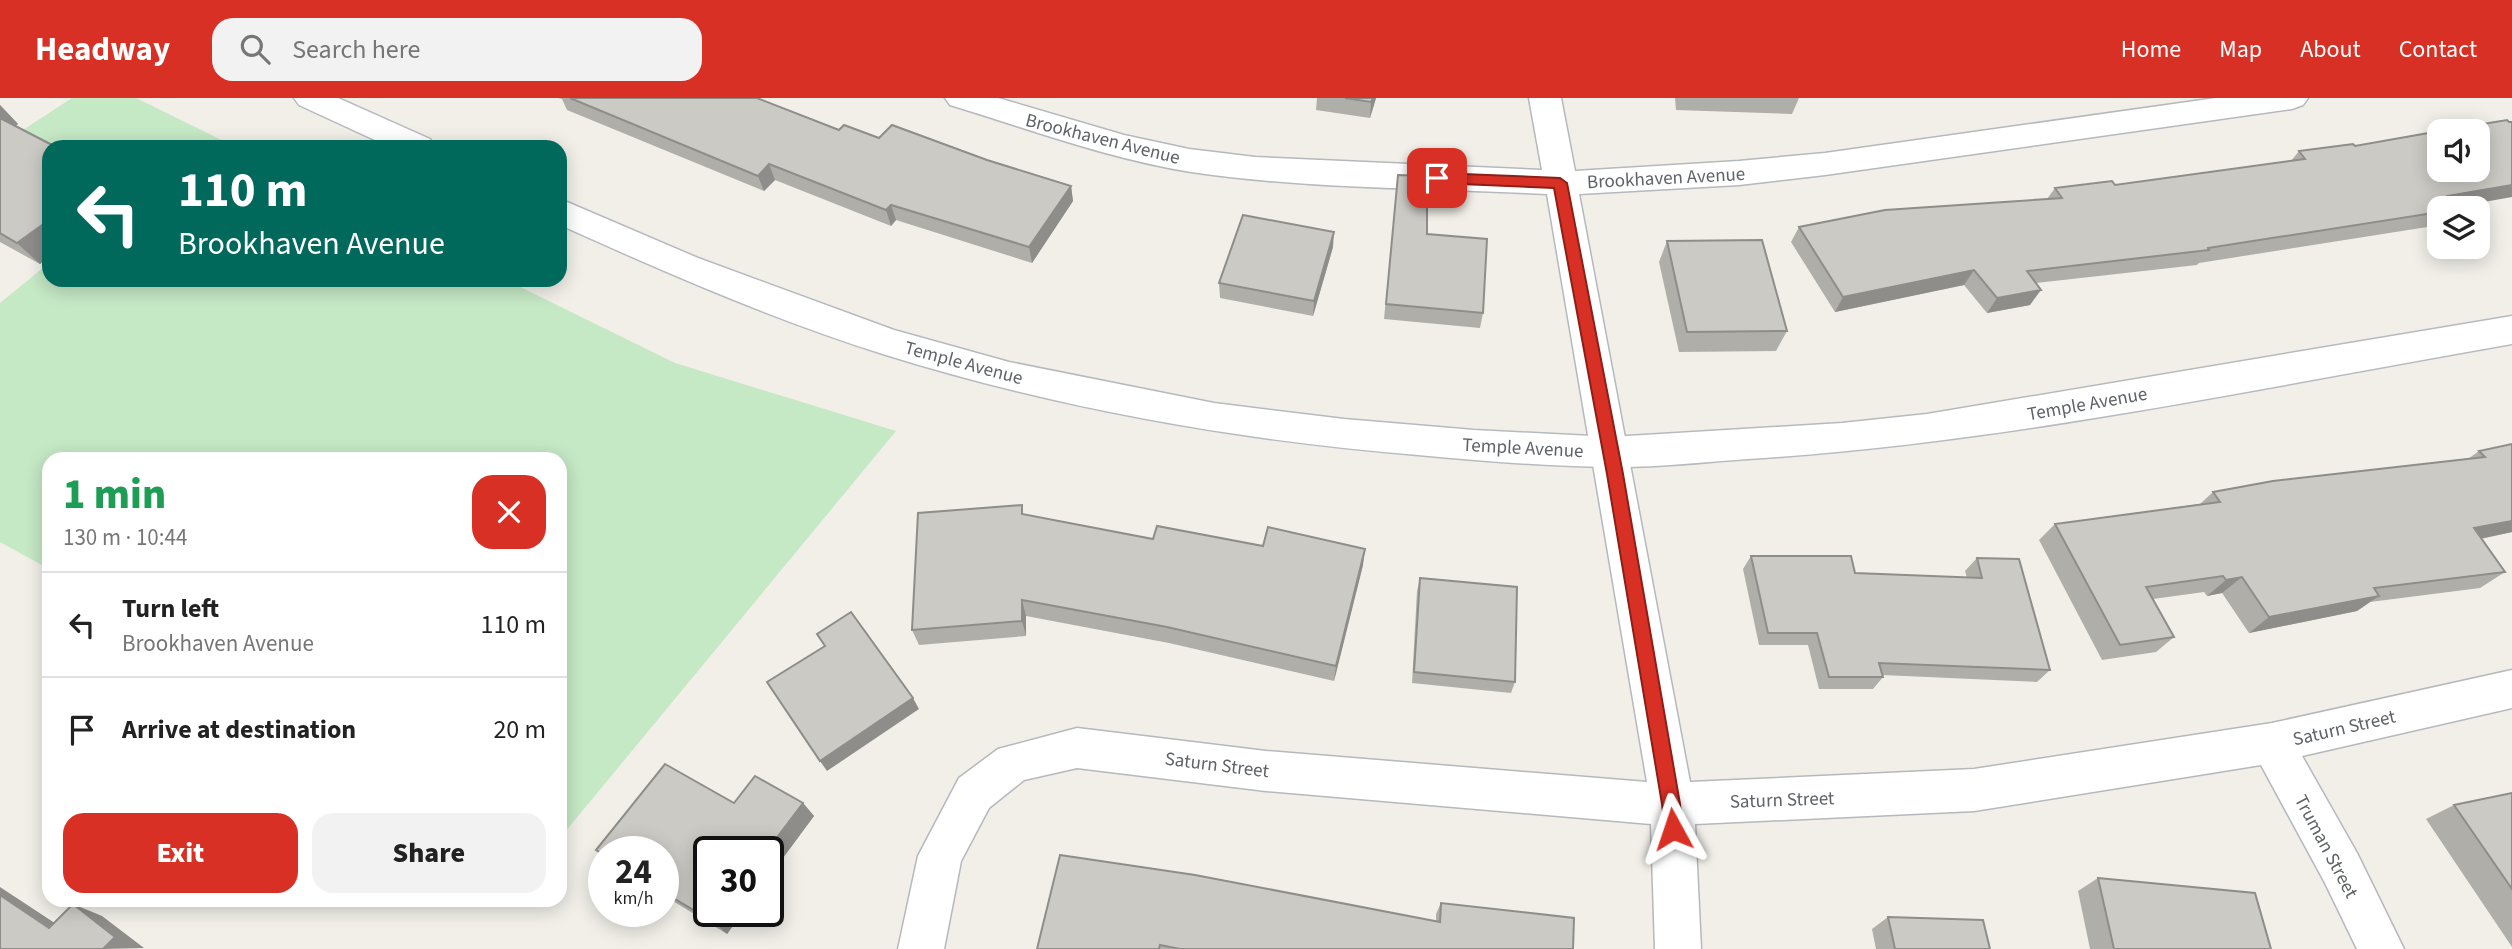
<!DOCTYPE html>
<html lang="en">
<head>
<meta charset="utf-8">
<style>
	:root { --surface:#fff; --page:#f2f2f2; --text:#222; --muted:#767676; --line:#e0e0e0; --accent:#d93025 }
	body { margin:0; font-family:"Source Sans 3",sans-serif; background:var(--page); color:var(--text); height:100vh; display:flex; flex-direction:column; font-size:26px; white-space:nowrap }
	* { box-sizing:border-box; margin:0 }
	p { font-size:23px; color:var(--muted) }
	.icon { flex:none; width:38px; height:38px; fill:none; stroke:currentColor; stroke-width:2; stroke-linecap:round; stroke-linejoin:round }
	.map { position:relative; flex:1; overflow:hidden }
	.sheet { position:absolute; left:42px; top:354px; width:525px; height:455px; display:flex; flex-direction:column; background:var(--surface); border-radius:21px; box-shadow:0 4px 18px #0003 }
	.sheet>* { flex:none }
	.hud { position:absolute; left:42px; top:42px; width:525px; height:147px; border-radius:21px; box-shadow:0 4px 18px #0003; background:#00695c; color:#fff; overflow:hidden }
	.fabs { position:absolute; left:2427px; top:21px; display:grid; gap:14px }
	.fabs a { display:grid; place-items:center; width:63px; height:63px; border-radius:14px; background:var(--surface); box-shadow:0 4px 18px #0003; font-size:35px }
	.speed { position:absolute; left:588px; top:738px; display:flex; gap:14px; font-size:35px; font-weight:700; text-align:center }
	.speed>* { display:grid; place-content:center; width:91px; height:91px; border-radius:50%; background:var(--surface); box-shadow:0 4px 18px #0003; line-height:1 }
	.speed small { font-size:18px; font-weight:400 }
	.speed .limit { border:4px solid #111; border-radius:10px; background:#fff; color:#111 }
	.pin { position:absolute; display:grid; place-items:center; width:60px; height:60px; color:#fff; margin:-30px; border-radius:14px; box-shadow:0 4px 10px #0006 }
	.me { position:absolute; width:77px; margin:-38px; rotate:355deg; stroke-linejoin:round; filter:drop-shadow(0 0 5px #0008) }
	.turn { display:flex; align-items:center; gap:24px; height:147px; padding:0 21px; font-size:32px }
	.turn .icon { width:91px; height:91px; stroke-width:2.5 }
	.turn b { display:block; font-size:49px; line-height:60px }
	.round { display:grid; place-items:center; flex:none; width:74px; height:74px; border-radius:21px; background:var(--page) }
	.head { display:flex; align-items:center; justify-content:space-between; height:119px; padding:0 21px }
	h1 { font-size:42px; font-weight:800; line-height:52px; color:#1e9e55 }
	.action { display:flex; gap:14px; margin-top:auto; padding:14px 21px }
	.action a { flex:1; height:80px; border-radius:21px; background:var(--accent); color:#fff; font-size:28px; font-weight:800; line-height:80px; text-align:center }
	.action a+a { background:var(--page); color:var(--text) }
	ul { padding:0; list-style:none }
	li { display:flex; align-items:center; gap:21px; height:105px; padding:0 21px; border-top:2px solid var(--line) }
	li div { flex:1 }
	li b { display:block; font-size:26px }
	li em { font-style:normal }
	header { display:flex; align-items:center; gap:42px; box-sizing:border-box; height:98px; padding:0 35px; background:var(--accent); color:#fff }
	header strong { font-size:33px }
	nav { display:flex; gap:38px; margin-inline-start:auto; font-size:24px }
	.search { width:490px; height:63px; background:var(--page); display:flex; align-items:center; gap:18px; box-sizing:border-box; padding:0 24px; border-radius:21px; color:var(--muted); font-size:26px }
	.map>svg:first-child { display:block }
</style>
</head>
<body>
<header>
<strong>Headway</strong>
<div class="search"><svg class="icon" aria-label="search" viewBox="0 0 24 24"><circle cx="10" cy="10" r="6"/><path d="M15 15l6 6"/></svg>Search here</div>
<nav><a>Home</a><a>Map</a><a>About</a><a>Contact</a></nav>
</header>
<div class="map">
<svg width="2512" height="851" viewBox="0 0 2512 851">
	<rect width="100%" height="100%" fill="#f1efe8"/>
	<g fill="#c5e8c5">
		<path d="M72,0H136L236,49H49L20,34Z"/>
		<path d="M49,165V182H506L675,265L896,333L560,740V360H49V471L0,444V205Z"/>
	</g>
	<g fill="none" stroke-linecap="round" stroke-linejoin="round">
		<defs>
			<path id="street" d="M945,0H998L1124,37L1189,51L1255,59L1542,72L1529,0H1561L1575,73L1739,63L1825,55L2216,0H2308L2303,7L2292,11L1825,77L1739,87L1579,96L1690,684L1974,671L2272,625L2512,572V610L2302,658L2357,755L2404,851H2357L2325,785L2261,667L1974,713L1695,726L1701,851H1655L1651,726L1266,693L1077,670L1024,682L989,710L961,763L944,851H898L918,758L959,680L998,651L1077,630L1266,653L1647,684L1547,96C1431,90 1305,91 1191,74C1109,61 1029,31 950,7Z"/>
			<g id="secondary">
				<path d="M294,0H338L430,41L435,49H390L299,7Z"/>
				<path d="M560,101L698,160L894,232L1009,264L1214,305L1344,321L1474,332L1611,339L1842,325L1927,316L2512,218V246C2259,290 2005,345 1748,361C1702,364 1654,370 1608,369C1545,368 1481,363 1418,357C1237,342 1060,311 886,257C774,222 667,175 560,127Z"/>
			</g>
		</defs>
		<use href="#street" stroke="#b5b8bc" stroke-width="3"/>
		<use href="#secondary" stroke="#b6babf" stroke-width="3"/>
		<use href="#street" fill="#fff" fill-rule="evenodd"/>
		<use href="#secondary" fill="#fff" fill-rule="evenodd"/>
	</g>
	<g fill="#afaea9">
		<path d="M558,0H757L839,32L987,62L1071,88L1073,103L1032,165L896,122L891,128L775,82L764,93L567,12L562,1Z"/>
		<path d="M1317,0H1376L1370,20L1316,12Z"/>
		<path d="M1675,0H1799L1792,16L1676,12Z"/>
		<path d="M0,7L18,26L15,28L49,49V159L40,166L0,144Z"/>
		<path d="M2299,53L2440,110V127L2199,165L2197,167L2036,185L2030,207L1987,215L1964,187L1835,214L1791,144L1799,129L2047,101L2055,90L2115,87L2291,63Z"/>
		<path d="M1398,77L1427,136L1483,215L1480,230L1384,221Z"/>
		<path d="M1667,143L1787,233L1776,253L1679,254L1659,164Z"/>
		<path d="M1333,149L1313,218L1220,200L1219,185Z"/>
		<path d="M2512,346V434L2481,441L2505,474L2480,490L2370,504L2357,513L2249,535L2222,495L2207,498L2204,494L2153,501L2174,539L2156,554L2102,562L2039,442L2055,426L2200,406L2213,394L2468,361L2479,353Z"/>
		<path d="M1024,416L1153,441L1363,467L1334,583L1169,545L1026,518V538L919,547L912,532Z"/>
		<path d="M1751,458L1855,475L1967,480L1965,473L1977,460L2050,572L2037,584L1882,577L1883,579L1873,591H1819L1808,547H1759L1743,471Z"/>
		<path d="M1420,480L1515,584L1511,595L1412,585L1417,493Z"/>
		<path d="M2512,695V849L2426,721L2454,707Z"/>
		<path d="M803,705L814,718L727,836L663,797V754H604V759L596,752Z"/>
		<path d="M2098,780L2271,851H2090L2078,793Z"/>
		<path d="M1441,805L1573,851H1037L1436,823V816Z"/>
		<path d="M1888,819L1990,851H1876L1872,831Z"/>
	</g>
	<g fill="#8f8d8a">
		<path d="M1373,0H1376L1370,20L1371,4Z"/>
		<path d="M0,7L18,26L7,34L0,27Z"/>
		<path d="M769,66L775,82L764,93L758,78Z"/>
		<path d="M2512,87V99L2450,110L2448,98Z"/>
		<path d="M1071,88L1073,103L1032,165L1029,149Z"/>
		<path d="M891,107L896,122L891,128L886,112Z"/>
		<path d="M49,122V159L40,166L17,145Z"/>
		<path d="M1334,134L1333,149L1313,218L1314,203Z"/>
		<path d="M1974,172L1964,187L1835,214L1843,199Z"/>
		<path d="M2041,192L2030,207L1987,215L1997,200Z"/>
		<path d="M2512,423V434L2450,447L2474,430Z"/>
		<path d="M1365,451L1363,467L1334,583L1336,568Z"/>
		<path d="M2242,479L2222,495L2207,498L2226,482Z"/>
		<path d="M2379,498L2357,513L2249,535L2269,519Z"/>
		<path d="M1022,502L1026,518V538L1022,523Z"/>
		<path d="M913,600L919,611L827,673L820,663Z"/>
		<path d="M803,705L814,718L768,780V754H766Z"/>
		<path d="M0,789L79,841L49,830L0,797Z"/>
		<path d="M73,806L102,818L144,850L103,851Z"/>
		<path d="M722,814H743L727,836L714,824Z"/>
	</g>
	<g fill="#cccac5" stroke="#8f8d8a" stroke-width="2">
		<path d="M570,0H757L839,32L844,27L879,40L892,27L987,62L1071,88L1029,149L891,107L886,112L769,66L758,78Z"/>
		<path d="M1345,0H1373L1371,4Z"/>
		<path d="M0,20L56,49H49V122L17,145L0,135Z"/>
		<path d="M2507,22L2509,24H2512V87L2448,98L2459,110H2440V114L2208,150L2209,152L2027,173L2041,192L1997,200L1974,172L1843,199L1799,129L1885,112L2062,100L2055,90L2112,83L2115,87L2305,61L2299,53L2353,46L2355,48L2440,33V72H2478V33H2440Z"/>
		<path d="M1398,77L1427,78V136L1487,141L1483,215L1386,206Z"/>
		<path d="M1243,117L1334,134L1314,203L1219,185Z"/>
		<path d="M1762,142L1787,233L1687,234L1667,143Z"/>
		<path d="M2512,346V423L2474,430L2505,474L2374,490L2379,498L2269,519L2242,479L2226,482L2223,478L2146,489L2174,539L2120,547L2055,426L2220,404L2213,394L2273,383L2485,359L2479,353Z"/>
		<path d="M1022,407V416L1153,441L1157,428L1263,448L1268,429L1365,451L1336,568L1167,529L1022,502V523L912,532L918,415Z"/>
		<path d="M1751,458H1851L1855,475L1982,480L1977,460L2019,461L2050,572L1879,565L1883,579H1829L1817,535H1768Z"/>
		<path d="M1420,480L1517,489L1515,584L1414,574Z"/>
		<path d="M851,514L913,600L820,663L767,584L825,548L817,536Z"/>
		<path d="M665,666L734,705L755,678L803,705L766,754H709V814H722L714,824L663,794V754H604V757L596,752Z"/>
		<path d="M2512,695V791L2454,707Z"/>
		<path d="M1060,757L1195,777L1440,824L1441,805L1574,820L1573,851H1180L1160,847L1159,851H1037Z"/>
		<path d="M2098,780L2255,795L2271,851H2114Z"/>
		<path d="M0,797L49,830L73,806L115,839L103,851H0Z"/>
		<path d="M1888,819L1983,822L1990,851H1895Z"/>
	</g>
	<path fill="#d93025" stroke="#8d1f18" stroke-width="2" d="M1437,75L1560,80L1567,85L1623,376L1680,706L1682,731L1679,737L1673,740L1666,737L1662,706L1607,376L1554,90L1437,85L1430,80Z"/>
	<g text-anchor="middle" stroke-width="5" stroke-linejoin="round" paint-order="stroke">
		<g font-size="19" fill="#5f6368" stroke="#fff">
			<text transform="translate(1103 40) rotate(14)" y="7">Brookhaven Avenue</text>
			<text transform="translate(1666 79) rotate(-3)" y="7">Brookhaven Avenue</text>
			<text transform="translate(964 264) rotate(15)" y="7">Temple Avenue</text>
			<text transform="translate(2087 305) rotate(-10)" y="7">Temple Avenue</text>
			<text transform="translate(1523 349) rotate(3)" y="7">Temple Avenue</text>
			<text transform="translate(2344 629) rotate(-13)" y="7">Saturn Street</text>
			<text transform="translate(1217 666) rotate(7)" y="7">Saturn Street</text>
			<text transform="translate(1782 701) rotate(-2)" y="7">Saturn Street</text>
			<text transform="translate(2327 748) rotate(62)" y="7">Truman Street</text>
		</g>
	</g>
</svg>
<div class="fabs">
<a><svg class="icon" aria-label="sound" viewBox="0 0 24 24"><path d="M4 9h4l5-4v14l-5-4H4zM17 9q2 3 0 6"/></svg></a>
<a><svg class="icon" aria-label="layers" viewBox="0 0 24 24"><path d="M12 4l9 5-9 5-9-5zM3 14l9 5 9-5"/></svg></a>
</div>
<div class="speed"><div>24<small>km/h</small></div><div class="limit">30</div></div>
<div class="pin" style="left:1437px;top:80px;background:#d93025"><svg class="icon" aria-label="arrive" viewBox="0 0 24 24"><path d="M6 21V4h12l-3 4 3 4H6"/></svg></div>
<svg class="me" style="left:1673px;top:731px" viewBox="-20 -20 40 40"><path d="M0-17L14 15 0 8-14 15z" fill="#d93025" stroke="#fff" stroke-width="4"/></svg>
<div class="hud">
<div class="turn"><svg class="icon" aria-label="left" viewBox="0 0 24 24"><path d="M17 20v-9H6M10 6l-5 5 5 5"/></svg><div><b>110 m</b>Brookhaven Avenue</div></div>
</div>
<section class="sheet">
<div class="head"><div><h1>1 min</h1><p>130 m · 10:44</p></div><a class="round" style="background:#d93025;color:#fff"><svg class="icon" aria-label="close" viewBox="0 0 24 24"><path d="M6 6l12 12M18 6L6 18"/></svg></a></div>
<ul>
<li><svg class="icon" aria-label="left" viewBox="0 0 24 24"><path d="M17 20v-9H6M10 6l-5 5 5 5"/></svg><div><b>Turn left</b><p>Brookhaven Avenue</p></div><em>110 m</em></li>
<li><svg class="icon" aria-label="arrive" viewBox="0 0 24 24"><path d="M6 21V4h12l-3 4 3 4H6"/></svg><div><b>Arrive at destination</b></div><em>20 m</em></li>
</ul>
<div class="action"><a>Exit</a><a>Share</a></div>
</section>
</div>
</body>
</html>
